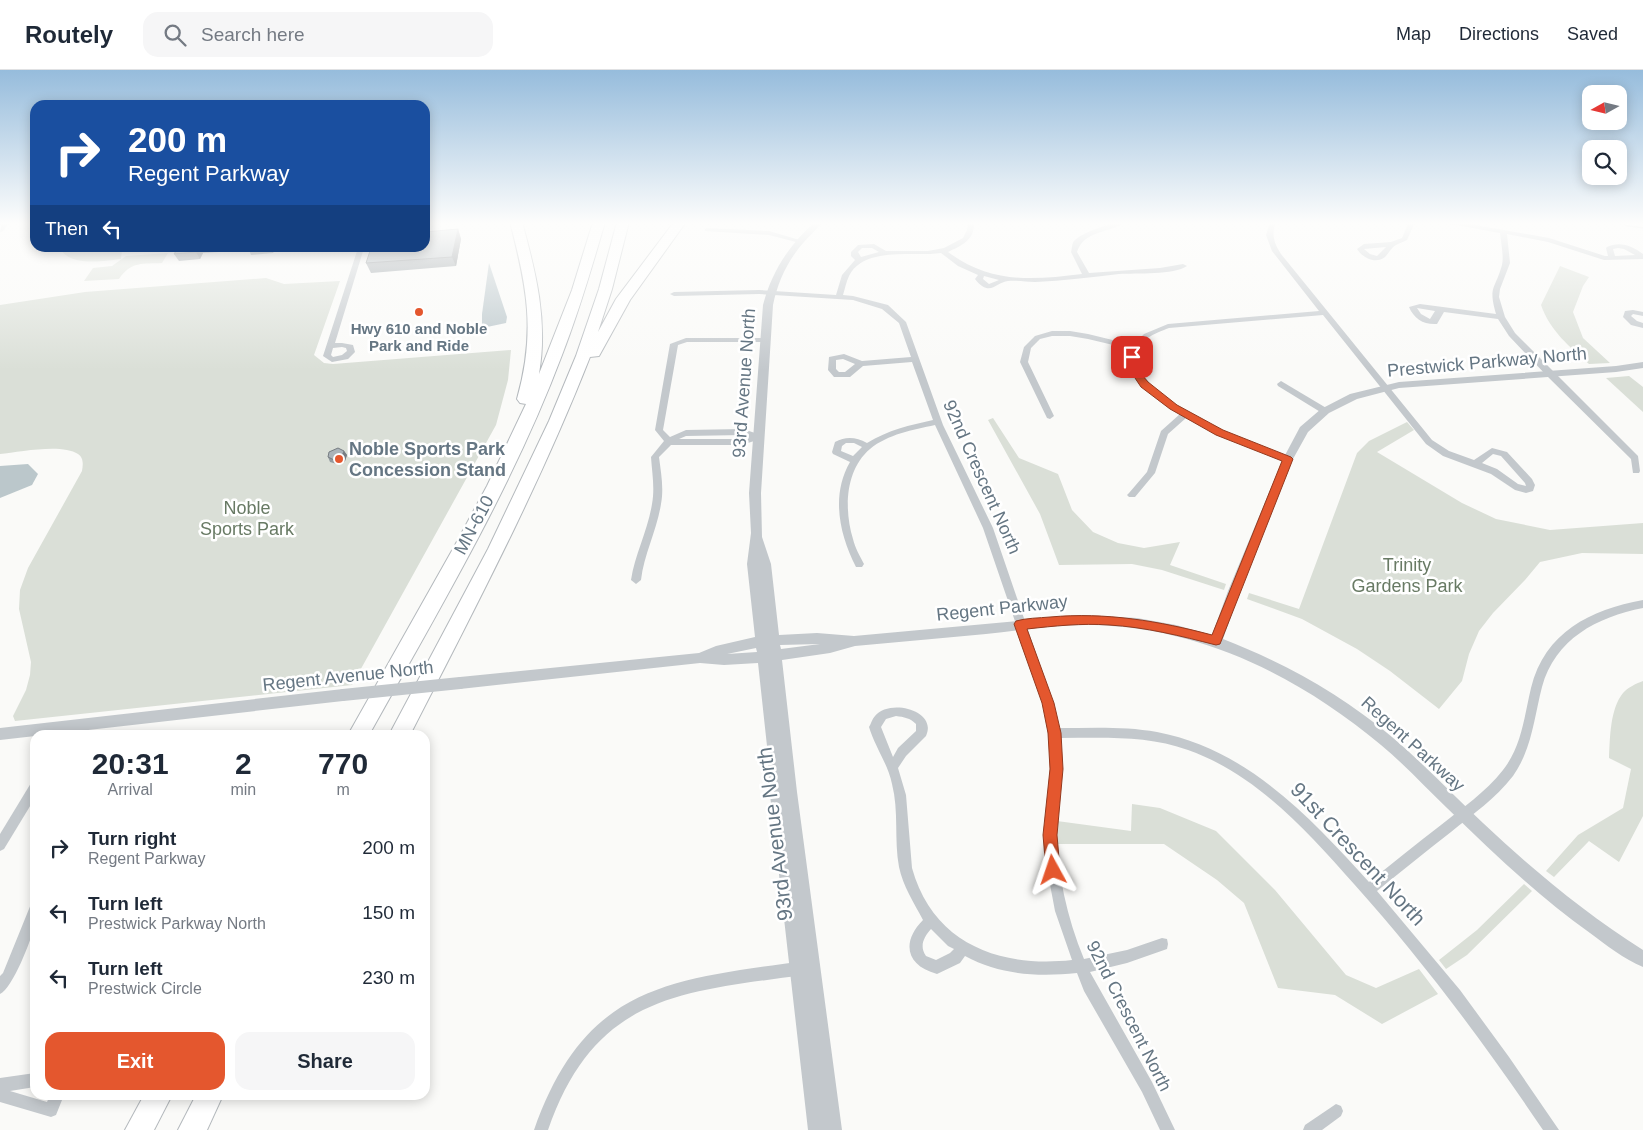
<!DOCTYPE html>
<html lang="en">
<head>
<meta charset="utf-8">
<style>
	:root { --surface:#fff; --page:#f6f6f7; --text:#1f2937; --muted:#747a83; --line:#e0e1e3; --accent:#e4572e }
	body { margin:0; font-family:Helvetica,sans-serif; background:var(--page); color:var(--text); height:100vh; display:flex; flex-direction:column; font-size:19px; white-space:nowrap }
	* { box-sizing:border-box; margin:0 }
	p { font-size:16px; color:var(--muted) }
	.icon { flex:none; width:28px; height:28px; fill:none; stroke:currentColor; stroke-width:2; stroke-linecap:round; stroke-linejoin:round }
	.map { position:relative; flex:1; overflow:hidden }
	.sheet { position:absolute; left:30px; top:660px; width:400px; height:370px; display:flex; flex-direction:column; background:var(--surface); border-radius:15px; box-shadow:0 2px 12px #0003 }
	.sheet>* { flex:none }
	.banner { position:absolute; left:30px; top:30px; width:400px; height:152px; border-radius:15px; box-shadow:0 2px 12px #0003; background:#1a4fa0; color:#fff; overflow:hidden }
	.needle { width:32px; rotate:262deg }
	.controls { position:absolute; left:1582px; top:15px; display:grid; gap:10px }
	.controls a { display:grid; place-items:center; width:45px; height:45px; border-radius:10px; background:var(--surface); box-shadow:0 2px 12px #0003; font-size:25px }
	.pin { position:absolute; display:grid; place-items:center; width:42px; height:42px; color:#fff; margin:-21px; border-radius:10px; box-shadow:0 2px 8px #0006 }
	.me { position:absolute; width:55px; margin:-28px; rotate:355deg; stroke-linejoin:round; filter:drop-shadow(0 0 4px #0008) }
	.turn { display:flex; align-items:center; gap:18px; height:105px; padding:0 15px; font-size:22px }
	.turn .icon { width:65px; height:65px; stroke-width:2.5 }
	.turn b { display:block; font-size:35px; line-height:42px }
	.then { display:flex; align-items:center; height:48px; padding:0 15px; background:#0003; gap:10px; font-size:19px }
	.eta { display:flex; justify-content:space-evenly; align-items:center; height:85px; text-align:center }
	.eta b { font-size:30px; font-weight:600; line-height:35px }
	.primary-button { display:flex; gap:10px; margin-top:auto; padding:10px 15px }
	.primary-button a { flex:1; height:58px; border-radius:15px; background:var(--accent); color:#fff; font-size:20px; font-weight:600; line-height:58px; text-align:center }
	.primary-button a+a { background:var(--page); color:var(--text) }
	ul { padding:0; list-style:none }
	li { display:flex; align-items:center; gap:15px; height:65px; padding:0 15px }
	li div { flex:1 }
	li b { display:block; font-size:19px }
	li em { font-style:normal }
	header { display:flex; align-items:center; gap:30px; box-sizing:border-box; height:70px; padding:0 25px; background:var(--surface); border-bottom:1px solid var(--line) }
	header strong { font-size:24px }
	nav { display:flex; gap:28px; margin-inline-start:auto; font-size:18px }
	.search { width:350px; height:45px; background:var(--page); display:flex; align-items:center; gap:12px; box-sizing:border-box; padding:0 18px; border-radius:15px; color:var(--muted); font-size:19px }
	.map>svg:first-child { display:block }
</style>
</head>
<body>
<header>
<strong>Routely</strong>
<div class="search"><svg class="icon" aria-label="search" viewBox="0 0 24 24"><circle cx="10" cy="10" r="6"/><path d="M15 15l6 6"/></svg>Search here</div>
<nav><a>Map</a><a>Directions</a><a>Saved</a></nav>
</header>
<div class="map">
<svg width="1643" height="1060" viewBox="0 0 1643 1060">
	<rect width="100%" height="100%" fill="#fafaf8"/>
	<g fill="#dadfd7">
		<path d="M60,178H122L121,189C104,191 69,197 60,178Z"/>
		<path d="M168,183L162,193C143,194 131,191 119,209L84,211L93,198L112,196L126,186Z"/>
		<path d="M1560,196L1589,207L1583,216L1573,242L1583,268L1610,293L1589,294C1570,277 1550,261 1541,235Z"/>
		<path d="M266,208L284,214L340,211L314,285L324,293L333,294L511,280L508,310L496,355L352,615L15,651L13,646L26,620L30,605L31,592L19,539L20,520L28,498L82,401C83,395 84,388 78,384C62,373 19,382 0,384V235L85,222Z"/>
		<path d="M1629,306L1643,317V342L1606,308Z"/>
		<path d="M993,348L1019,388L1058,404L1072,440L1093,462L1118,473L1144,478L1180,472L1170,495L1226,514L1224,520L1162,500L1132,494L1059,495L1040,444L988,350Z"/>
		<path d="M1407,352L1414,360L1377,382L1462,433L1496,449L1550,460L1643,453V484L1582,483L1540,492L1525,510L1493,543L1479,561L1469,584L1462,611L1439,639L1390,601L1357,579L1302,549L1247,529L1249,523L1299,539L1357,383L1369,371Z"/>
		<path d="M1643,611V746L1619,792L1589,771L1554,807L1546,801L1578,765L1623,738L1631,699L1609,688C1610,668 1610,639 1623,623C1627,618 1637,613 1643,611Z"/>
		<path d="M1132,734L1160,738L1216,761L1275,820L1346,905L1376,918L1419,899L1438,924L1382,954L1335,925L1278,918L1244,833L1217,810L1164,774H1058L1057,751L1131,761Z"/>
		<path d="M1524,814L1532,821L1467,885L1446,899L1439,890L1477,860Z"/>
	</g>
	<g fill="#bbc7cb">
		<path d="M489,193L507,247L506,253L487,257L482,255V244Z"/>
		<path d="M28,394L38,404L32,415L0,428V396Z"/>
	</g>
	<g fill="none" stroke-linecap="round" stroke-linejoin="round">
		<defs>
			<path id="secondary" d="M1622,152H1643V157L1627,155Z"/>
			<g id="motorway">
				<path d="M510,152H522C536,203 548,251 539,304L572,220L593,152H605C592,197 579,241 562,285C512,418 438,541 369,665H348L454,477L487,416L526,334L520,333L517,329C536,262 527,217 510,152Z"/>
				<path d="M617,152H629L612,219L598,262L616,229L674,152H686L630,230L599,286L590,287C539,417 474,540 410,665H389L488,479L549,351L576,286L599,219Z"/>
				<path d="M144,1025H172L154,1060H125Z"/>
				<path d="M196,1025H223L207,1060H178Z"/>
			</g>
		</defs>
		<use href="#secondary" stroke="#b3babf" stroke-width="3"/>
		<use href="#motorway" stroke="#b4b9bd" stroke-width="2"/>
		<g fill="#c3c8cc" fill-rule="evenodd">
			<path d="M968,152H974C975,170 962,175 948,182C991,214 1032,210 1082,204L1071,182C1072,179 1072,173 1074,171C1082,162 1115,151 1126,152C1110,163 1084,160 1077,182L1089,203L1160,198L1183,194L1187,196C1174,205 1136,203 1119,204C1091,207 1063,211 1035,212C1026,212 1017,210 1008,211C996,212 990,228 975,209L978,205L958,196L941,183C914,187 864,176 849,206C846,212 845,219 843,225L853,226L888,235L906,252L943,355L993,458L1053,633L1058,658C1091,658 1125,656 1157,662C1247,679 1310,747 1369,812C1393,793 1416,774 1441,755C1462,738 1486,722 1503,700C1522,676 1524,647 1531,618C1545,562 1590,540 1643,530V538C1597,547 1555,569 1542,617C1534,648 1532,679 1513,706C1496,728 1472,745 1451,762C1426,781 1402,801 1377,821L1460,920L1509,987L1559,1060H1543C1485,974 1423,891 1354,814C1307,761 1256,704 1188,680C1147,665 1102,668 1060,668C1065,696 1058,724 1057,752C1056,799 1066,845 1084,889L1127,880L1162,868L1167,869L1168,874L1167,879L1127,893L1090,902L1152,1012L1175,1060H1160L1142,1022L1084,921L1077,903C1038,907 1000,905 965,886L960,893L937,904C906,896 901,872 923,850C914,833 903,816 899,797C894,770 899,741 892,714C888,694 875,677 869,657C871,654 872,649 875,646C889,628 938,640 926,666L906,686L898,698L906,725L912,798C933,874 1000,898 1072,890L1055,841L1045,788V750L1050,699V677L1043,633L983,458L935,355C913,360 888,364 870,379C845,400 844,440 853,469C855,478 860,486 864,494L862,497H856C839,464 831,425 850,392L833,384L832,382L835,372C846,366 856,367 867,373C888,360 910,355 933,350L912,292L863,296L850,307H834L828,300L829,287L844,284L862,291L911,287L899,253L882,239L853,230L759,224L674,226L670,224L674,222L759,220L836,225L842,205L855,190L851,186V182L858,175L874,174L886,181H928L944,178L963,168L967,160ZM862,178H872L879,182L861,187L858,182ZM984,206L999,210L989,214L983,209ZM843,289L855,294L845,302H839L836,299V290ZM846,373H854L862,377L853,386L841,381L842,376ZM896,646C904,647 910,648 916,654V661L898,678L893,687L881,657L886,649ZM931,859L948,876L954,879L950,883L936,890L926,886C919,876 924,867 931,859Z"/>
			<path d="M1270,152H1276C1271,164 1274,173 1281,184L1432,370L1449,381L1474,390L1492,378L1507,382L1532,409L1535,415L1533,421L1526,423L1515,420L1491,404L1443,386L1426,374L1323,245L1169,258C1153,264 1135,271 1138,290C1144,335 1252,374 1291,387L1292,389L1291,391H1285L1218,365L1186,348L1168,364L1155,403L1135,427H1129L1127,425L1129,423L1147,402L1161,361L1180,344C1160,333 1121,306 1130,279L1088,269L1070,266H1052L1040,269L1031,278L1028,292L1054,346L1050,349L1047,348L1020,292L1024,277L1035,266L1052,261H1070L1088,264L1133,275L1144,264L1168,254L1319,241L1272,181L1266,165ZM1493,384L1501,386L1525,413L1526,416L1518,414L1497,399L1482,393Z"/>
			<path d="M1409,152H1415L1407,170C1404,172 1399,173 1396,175C1391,178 1389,183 1385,187C1375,195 1362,187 1357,179L1364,174L1391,172L1402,168ZM1386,177L1377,186L1370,184L1364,179Z"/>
			<path d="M1447,152H1459L1549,168L1605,186H1608L1606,178L1607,177C1620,171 1632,176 1643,184V189L1604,190L1548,172L1507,164L1510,193L1500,219L1499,227L1505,247L1515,263L1638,386L1640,401L1639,403H1633L1631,389L1547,306L1509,266L1498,249L1444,242L1437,254C1424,255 1414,249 1409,237L1420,234L1496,244C1488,216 1495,220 1502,195C1504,186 1501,173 1500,163L1450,154ZM1618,178L1624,179L1635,185L1615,186L1613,179ZM1417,238L1435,241L1430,249L1421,244Z"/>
			<path d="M707,158L769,161L803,171L800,173L769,165L705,161V159Z"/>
			<path d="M358,178H364L335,273H342L353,275L355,282L348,289L332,292L323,286ZM342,277L346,278L347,281L342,285L333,287L331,285L333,278Z"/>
			<path d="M1633,240L1643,242V246L1633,244L1631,246L1637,251L1643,253V258L1631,255L1623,247L1625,241Z"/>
			<path d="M686,268H764L768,270L764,272H687L678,275L663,360L670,367L686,360L743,359L761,365L762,367L761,369L741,375H671L659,387C661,403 664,418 661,434C657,460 644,484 641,510L636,514L631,510C635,484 648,460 652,434C655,418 652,403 651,387L664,371L655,360L670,274ZM743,365L748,367L741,369H679L686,366Z"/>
			<path d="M1281,311L1328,339V343H1322L1278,316L1277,314Z"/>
			<path d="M35,712V728L4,779L0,781V764L31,713Z"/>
			<path d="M35,832C35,839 36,848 35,855C31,870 13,918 0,924V906L3,903L31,834Z"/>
			<path d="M804,891L809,893L811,898L809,903L804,905C680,922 595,925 548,1060H534C585,915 668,910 804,891Z"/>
			<path d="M35,1003V1017L10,1021L47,1032L50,1025H64L56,1045L51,1047L0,1032V1008Z"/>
			<path d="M1336,1034L1341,1036L1343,1041L1341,1046L1322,1060H1303L1305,1055Z"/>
		</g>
		<g fill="#c3c8cc" fill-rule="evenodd">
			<path d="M2,152H10L3,161L0,162Z"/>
			<path d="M815,152H823C817,159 810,165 804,172C788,190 778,211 773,235L761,423L762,467L771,494L779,565L817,563L854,566L1083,545L1137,548L1176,555L1212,565L1228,521L1283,389L1300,357L1321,339L1350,324L1399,312L1616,296L1643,292V298L1616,302L1399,318L1357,329L1329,343L1308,362L1293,389L1240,521L1223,569C1285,593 1342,625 1392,667C1424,694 1453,725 1483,753C1533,800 1585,843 1643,880V897C1624,889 1606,875 1590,863C1538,826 1492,782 1447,738C1425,717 1404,694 1381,675C1300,607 1202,558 1094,555C1058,554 1022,560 986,564C943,568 899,572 855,576L830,583L782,590L797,722L842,1060H808L770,725L767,676L758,593L724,595L700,593L460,619L455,617L453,613L455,609L460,607L699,583L716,576L755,567L747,494L751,463L749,423L763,235C772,201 789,175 815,152ZM820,574L781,579L780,575ZM756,578L757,582L727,584Z"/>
			<path d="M343,619L348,621L350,625L348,629L343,631L0,670V658Z"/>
		</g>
		<use href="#secondary" fill="#fff" fill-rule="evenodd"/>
		<use href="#motorway" fill="#fff" fill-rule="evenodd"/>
		<path stroke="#c3c8cc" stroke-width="12" d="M343,625L460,613"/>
	</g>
	<g fill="#929a9f">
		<path d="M458,159L461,169L456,196L371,203L366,193Z"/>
		<path d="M178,178H275L273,183L251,185L249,180L203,183L200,189L179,191L174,184Z"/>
		<path d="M344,381L347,385L345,391L337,394L330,392L328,387Z"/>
	</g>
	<g fill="#777d82">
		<path d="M458,159L461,169L456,196L452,187Z"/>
		<path d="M198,178H200L203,183L200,189L196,182Z"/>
		<path d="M269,178H275L273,183Z"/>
		<path d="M344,381L347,385L345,391L337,394L334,390Z"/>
	</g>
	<g fill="#aab3b9" stroke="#777d82">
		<path d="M458,159L452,187L366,193L371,178H425V162Z"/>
		<path d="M178,178H198L196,182L174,184Z"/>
		<path d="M338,378L344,381L342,386L334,390L328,387L329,382Z"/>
	</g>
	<linearGradient id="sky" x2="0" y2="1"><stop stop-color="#96bcdc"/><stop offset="0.51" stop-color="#fdfdfc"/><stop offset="1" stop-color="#fdfdfc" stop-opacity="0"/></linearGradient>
	<rect width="1643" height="300" fill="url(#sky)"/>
	<path fill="#e4572e" stroke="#94391e" d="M1132,284L1137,287L1142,305L1148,312L1177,335L1223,360L1291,387L1293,389L1220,574L1216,575C1181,566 1145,557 1109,555C1082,553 1054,556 1027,559L1054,633L1061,663L1063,699L1057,765L1060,800L1058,805L1053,807L1048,805L1046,800L1043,765L1050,699L1048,663L1042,633L1014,554L1016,551C1026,548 1039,548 1050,547C1106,542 1159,551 1212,565L1282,391L1216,365L1170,339L1141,317L1133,305L1128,287Z"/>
	<g fill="#e4572e" stroke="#fff" stroke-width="2">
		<circle cx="419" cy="242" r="5"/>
		<circle cx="339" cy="389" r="5"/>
	</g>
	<g text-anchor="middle" stroke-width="5" stroke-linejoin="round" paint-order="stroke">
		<g font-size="15" font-weight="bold" fill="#657683" stroke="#fff">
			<text x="419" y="264">Hwy 610 and Noble<tspan x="419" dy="17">Park and Ride</tspan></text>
		</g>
		<g font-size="18" fill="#657683" stroke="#fff">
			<text transform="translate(1487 292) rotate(-5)" y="6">Prestwick Parkway North</text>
			<text transform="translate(744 313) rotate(-86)" y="6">93rd Avenue North</text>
			<text transform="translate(982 407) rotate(66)" y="6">92nd Crescent North</text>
			<text transform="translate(474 455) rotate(-62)" y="6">MN-610</text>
			<text transform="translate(1002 538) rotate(-6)" y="6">Regent Parkway</text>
			<text transform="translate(348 606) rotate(-6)" y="6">Regent Avenue North</text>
			<text transform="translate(1413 674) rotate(42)" y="6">Regent Parkway</text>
			<text transform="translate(1129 946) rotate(63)" y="6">92nd Crescent North</text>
		</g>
		<g font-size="18" font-weight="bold" fill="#657683" stroke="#fff" text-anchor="start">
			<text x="349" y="385">Noble Sports Park<tspan x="349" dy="21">Concession Stand</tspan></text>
		</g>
		<g font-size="18" fill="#687a64" stroke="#fff">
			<text x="247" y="444">Noble<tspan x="247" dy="21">Sports Park</tspan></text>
			<text x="1407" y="501">Trinity<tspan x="1407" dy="21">Gardens Park</tspan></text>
		</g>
		<g font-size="21" fill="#657683" stroke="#fff">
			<text transform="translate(775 764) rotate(-97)" y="7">93rd Avenue North</text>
			<text transform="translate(1358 784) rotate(47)" y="7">91st Crescent North</text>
		</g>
	</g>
</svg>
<div class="controls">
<a><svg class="needle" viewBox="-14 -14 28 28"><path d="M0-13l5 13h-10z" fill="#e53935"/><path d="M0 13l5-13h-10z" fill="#747a83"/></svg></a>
<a><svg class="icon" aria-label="search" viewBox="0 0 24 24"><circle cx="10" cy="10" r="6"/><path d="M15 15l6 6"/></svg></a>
</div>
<div class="pin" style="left:1132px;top:287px;background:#d93025"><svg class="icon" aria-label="arrive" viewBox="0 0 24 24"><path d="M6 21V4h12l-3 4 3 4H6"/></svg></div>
<svg class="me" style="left:1053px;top:800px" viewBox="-20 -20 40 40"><path d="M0-17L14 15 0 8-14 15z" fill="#e4572e" stroke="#fff" stroke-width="4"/></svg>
<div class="banner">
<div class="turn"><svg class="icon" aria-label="right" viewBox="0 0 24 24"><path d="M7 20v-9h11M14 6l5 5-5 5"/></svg><div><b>200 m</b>Regent Parkway</div></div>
<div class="then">Then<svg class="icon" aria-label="left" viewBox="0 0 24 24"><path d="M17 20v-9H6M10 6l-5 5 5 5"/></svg></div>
</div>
<section class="sheet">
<div class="eta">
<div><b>20:31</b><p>Arrival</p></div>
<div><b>2</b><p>min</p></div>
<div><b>770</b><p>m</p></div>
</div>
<ul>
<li><svg class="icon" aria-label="right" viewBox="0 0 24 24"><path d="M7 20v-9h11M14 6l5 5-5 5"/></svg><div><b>Turn right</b><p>Regent Parkway</p></div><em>200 m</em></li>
<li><svg class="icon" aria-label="left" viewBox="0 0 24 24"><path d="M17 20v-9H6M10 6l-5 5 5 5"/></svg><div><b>Turn left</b><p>Prestwick Parkway North</p></div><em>150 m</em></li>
<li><svg class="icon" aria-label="left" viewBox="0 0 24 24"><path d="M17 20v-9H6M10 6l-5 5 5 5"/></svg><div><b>Turn left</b><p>Prestwick Circle</p></div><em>230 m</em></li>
</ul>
<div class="primary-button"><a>Exit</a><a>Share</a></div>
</section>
</div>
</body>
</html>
